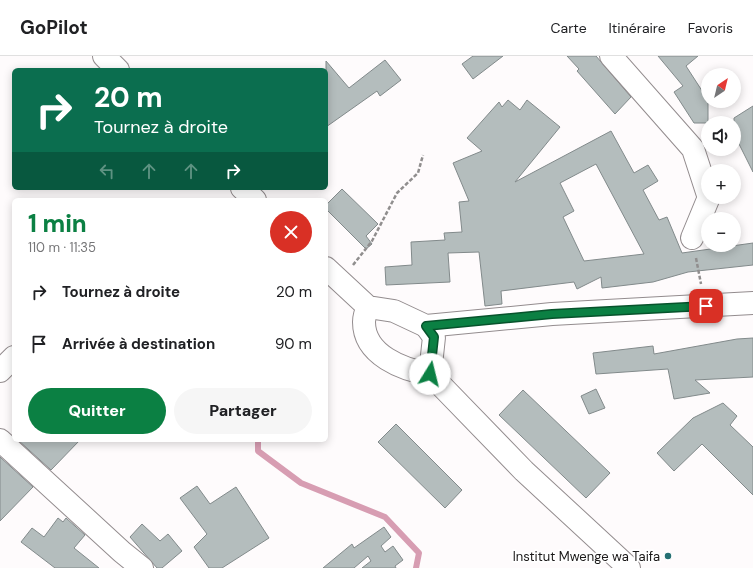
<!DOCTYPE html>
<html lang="fr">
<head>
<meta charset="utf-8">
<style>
	:root { --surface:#fff; --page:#f6f6f6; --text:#202124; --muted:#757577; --line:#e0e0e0; --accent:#0b8043 }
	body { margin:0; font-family:"DM Sans",sans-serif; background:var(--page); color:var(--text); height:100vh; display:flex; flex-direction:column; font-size:15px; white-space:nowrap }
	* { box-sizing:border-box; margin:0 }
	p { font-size:13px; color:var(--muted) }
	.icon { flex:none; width:22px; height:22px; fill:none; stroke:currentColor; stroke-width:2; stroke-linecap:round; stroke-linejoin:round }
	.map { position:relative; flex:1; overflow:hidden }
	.side { position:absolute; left:12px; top:142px; width:316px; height:244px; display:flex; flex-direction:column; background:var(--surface); border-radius:6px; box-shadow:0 2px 10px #0003 }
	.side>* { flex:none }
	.hud { position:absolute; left:12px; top:12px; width:316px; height:122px; border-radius:6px; box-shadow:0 2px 10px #0003; background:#0b6e4f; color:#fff; overflow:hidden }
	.needle { width:26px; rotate:35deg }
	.controls { position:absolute; left:701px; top:12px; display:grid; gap:8px }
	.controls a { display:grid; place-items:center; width:40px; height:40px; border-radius:50%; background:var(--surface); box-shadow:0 2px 10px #0003; font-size:20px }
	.pin { position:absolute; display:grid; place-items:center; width:34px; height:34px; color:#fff; margin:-17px; border-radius:8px; box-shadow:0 2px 6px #0006 }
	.me { position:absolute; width:44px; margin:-22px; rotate:9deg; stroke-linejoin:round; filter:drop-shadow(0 0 3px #0008) }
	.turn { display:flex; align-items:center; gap:14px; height:84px; padding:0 16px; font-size:18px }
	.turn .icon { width:52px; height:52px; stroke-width:2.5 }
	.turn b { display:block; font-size:28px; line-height:34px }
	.lanes { display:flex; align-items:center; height:38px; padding:0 16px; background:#0003; justify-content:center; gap:20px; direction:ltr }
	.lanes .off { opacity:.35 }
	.round { display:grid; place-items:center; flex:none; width:42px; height:42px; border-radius:21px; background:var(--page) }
	.head { display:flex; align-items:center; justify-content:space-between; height:68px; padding:0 16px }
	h1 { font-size:24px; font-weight:800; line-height:30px; color:var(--accent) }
	.cta { display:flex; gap:8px; margin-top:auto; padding:8px 16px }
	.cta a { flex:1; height:46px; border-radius:24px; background:var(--accent); color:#fff; font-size:16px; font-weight:800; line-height:46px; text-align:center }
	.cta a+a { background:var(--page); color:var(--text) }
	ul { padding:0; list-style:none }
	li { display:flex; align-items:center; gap:12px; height:52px; padding:0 16px }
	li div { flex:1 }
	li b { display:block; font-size:15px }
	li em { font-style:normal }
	header { display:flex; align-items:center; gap:24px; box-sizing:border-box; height:56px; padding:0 20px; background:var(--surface); border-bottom:1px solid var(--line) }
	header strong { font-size:19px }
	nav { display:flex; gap:22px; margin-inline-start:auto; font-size:14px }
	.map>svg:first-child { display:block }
</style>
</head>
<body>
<header>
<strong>GoPilot</strong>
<nav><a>Carte</a><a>Itinéraire</a><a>Favoris</a></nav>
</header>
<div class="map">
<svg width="753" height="512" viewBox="0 0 753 512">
	<rect width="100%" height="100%" fill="#fefbfc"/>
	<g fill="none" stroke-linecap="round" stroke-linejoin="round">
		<path stroke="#d79db2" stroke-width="6" d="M258,384V395L301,427L385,461L419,497L416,512"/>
	</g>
	<g fill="#b4bdbd" stroke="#828a8b" fill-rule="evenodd">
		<path d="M473,0H503L473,23L462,8Z"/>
		<path d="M567,0H596L631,41L615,58L577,15L579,13Z"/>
		<path d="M658,0H698L686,10L708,44V67H694L674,36L683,30Z"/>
		<path d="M385,4L401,24L380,40L377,35L326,71V5L349,32Z"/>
		<path d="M508,44L520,54L527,44L560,71L515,126L611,75L634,117L648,109L658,125L643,134L659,164L667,161L682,197L753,187V209L688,216L653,226L602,232L601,221L577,233L574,226L501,235L502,248L485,250L479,196L448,197L450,226L386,229L385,211L412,209L411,186L445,184L444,177L462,176L459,146L469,145L453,107L482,95L467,82L499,46L502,51ZM596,108L644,198L584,205L563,161L574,155L560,127Z"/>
		<path d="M753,50V116L734,78V62Z"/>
		<path d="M342,133L378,168L366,180L372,188L366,193L326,153V149Z"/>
		<path d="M753,282V321L695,324L710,337L674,343L668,313L596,318L593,297L653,290L654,298L737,283Z"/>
		<path d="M596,333L605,352L589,358L581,340Z"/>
		<path d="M523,334L610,417L586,442L499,359Z"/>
		<path d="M723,347L737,360L730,369L753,391V439L702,388L674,415L657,397L693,362Z"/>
		<path d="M396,368L462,434L445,452L378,386Z"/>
		<path d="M18,384H80L51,414Z"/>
		<path d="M0,401L33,431L0,465Z"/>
		<path d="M197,430L210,448L236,431L269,482L222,512H209L194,491L207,478L180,442Z"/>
		<path d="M58,462L63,466L66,462L85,479L74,492L99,512H55L21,486L32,472L44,481Z"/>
		<path d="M142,468L160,485L168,478L182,495L162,512H157L130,481Z"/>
		<path d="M384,471L391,481L381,490L385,496L393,490L403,504L395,510L396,512H362L371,505L368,500L354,512H323L352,488L354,492Z"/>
	</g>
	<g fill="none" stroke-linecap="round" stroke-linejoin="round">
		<defs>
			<g id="minor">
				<path d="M611,0L693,93L708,139"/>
				<path d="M692,182L709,141"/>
				<path d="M368,251C366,255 364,261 364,266C364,299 403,314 430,318L434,281L426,270"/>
				<path d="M0,315L14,301"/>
				<path d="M430,318L524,415L629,512"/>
				<path d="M0,384L122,496L142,512"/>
			</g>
			<g id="tertiary">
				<path d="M104,0L118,14"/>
				<path d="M242,132L255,144"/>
				<path d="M326,212L368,251L394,255L426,270L552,258L753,247"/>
			</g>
		</defs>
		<use href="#minor" stroke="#938c8e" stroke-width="24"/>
		<use href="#tertiary" stroke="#938c8e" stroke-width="24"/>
		<g stroke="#908e8e" stroke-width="2.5" stroke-dasharray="4 2" stroke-linecap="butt">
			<path d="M696,202L701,228"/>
			<path d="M353,209L372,185L397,137L418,117L423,99"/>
		</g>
		<use href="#minor" stroke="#fff" stroke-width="22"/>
		<use href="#tertiary" stroke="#fff" stroke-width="22"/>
	</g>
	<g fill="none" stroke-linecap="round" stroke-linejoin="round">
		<defs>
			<path id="route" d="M430,318L434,281L426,270L552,258L706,250"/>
		</defs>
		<use href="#route" stroke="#07532c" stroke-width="10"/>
		<use href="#route" stroke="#0b8043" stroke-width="7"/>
	</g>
	<circle fill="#257073" stroke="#fff" stroke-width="1.5" cx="668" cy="500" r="4"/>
	<g text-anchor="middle" stroke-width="3.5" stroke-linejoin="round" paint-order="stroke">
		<g font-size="13" fill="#1a1818" stroke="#fff" text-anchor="end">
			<text x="660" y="505">Institut Mwenge wa Taifa</text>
		</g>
	</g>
</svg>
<div class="controls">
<a><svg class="needle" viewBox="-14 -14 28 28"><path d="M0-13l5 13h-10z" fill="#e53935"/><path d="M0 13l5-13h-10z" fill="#757577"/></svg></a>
<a><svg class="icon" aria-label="sound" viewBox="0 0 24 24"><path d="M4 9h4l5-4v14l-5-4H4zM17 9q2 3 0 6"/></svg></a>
<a>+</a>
<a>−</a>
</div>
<div class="pin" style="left:706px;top:250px;background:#d93025"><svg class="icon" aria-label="arrive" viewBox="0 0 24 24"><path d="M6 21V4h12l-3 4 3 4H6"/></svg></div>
<svg class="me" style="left:430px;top:318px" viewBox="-20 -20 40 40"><circle r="19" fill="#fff"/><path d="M0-13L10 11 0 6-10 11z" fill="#0b8043"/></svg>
<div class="hud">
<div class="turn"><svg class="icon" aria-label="right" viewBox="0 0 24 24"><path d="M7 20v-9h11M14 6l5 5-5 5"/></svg><div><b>20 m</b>Tournez à droite</div></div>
<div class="lanes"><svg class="icon off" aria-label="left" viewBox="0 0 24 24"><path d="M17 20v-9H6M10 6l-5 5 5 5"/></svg><svg class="icon off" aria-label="ahead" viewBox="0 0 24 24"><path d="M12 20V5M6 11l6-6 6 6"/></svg><svg class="icon off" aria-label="ahead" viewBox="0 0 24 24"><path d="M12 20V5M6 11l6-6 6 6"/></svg><svg class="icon" aria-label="right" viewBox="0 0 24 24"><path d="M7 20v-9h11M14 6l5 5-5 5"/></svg></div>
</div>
<section class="side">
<div class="head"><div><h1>1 min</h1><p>110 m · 11:35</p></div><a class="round" style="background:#d93025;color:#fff"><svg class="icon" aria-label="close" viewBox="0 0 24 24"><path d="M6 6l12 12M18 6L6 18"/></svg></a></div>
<ul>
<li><svg class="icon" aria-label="right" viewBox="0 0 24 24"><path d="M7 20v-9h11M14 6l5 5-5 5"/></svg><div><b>Tournez à droite</b></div><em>20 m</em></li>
<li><svg class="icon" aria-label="arrive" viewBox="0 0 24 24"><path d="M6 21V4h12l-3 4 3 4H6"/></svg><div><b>Arrivée à destination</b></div><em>90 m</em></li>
</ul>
<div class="cta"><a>Quitter</a><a>Partager</a></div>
</section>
</div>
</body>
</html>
